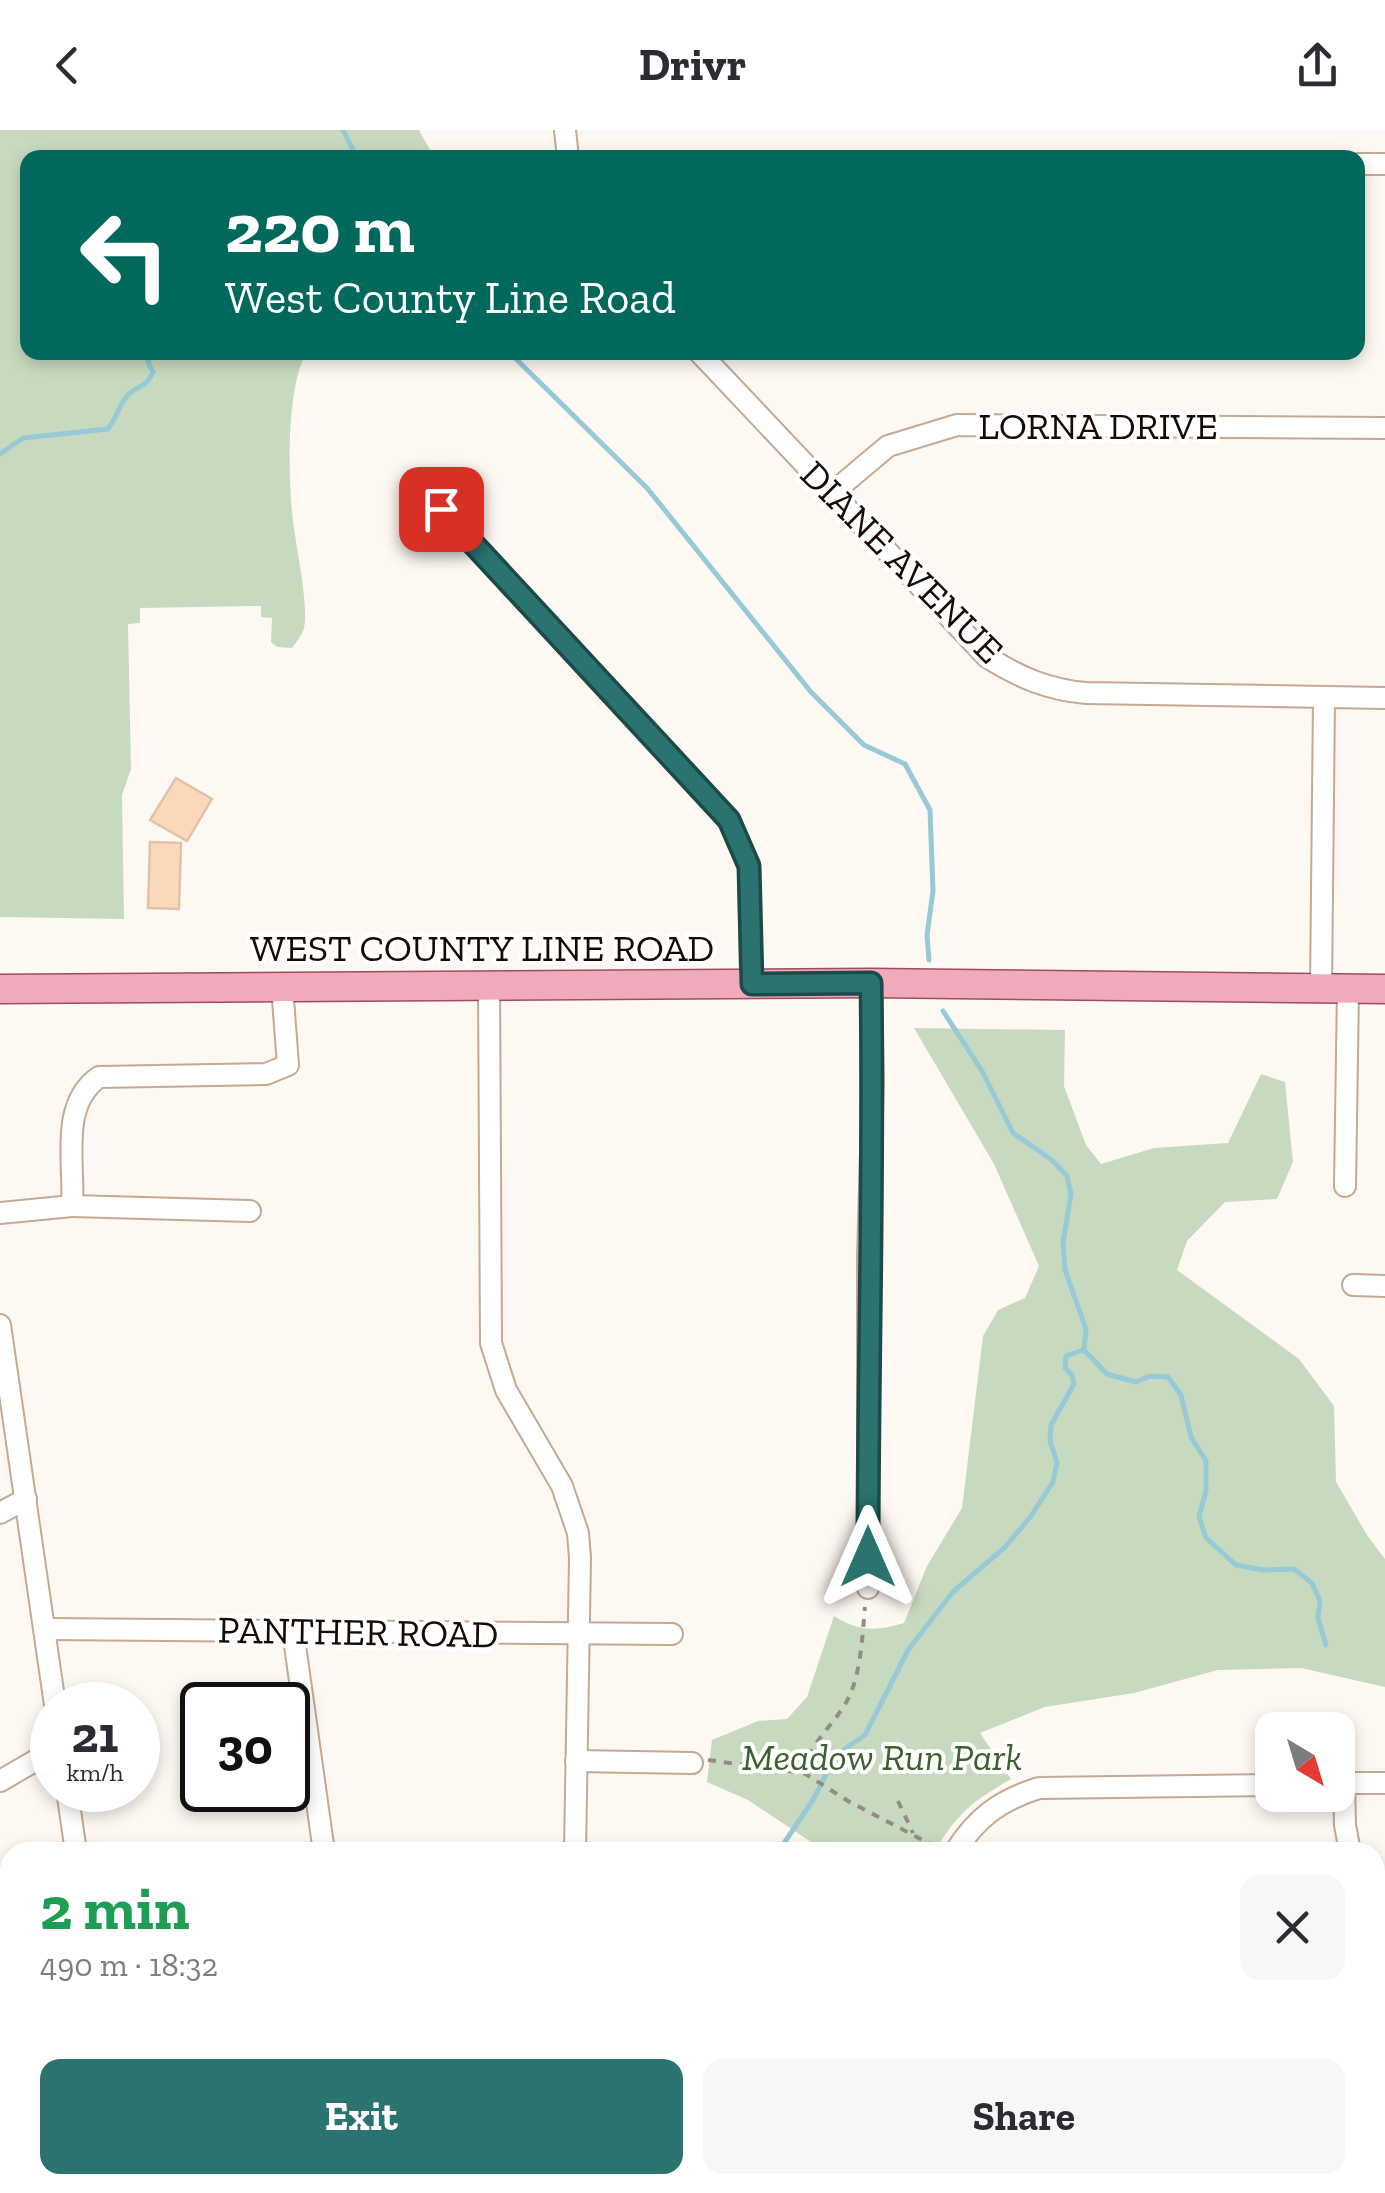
<!DOCTYPE html>
<html lang="en">
<head>
<meta charset="utf-8">
<style>
	:root { --surface:#fff; --page:#f7f7f7; --text:#2b2b33; --muted:#7c7c81; --accent:#2a736f }
	body { margin:0; font-family:"Zilla Slab",serif; background:var(--page); color:var(--text); height:100vh; display:flex; flex-direction:column; font-size:38px; white-space:nowrap }
	* { box-sizing:border-box; margin:0 }
	p { font-size:32px; color:var(--muted) }
	.icon { flex:none; width:55px; height:55px; fill:none; stroke:currentColor; stroke-width:2; stroke-linecap:round; stroke-linejoin:round }
	.map { position:relative; flex:1; overflow:hidden }
	.sheet { position:absolute; left:0px; top:1712px; width:1385px; height:352px; display:flex; flex-direction:column; background:var(--surface); border-radius:30px 30px 0 0; box-shadow:0 5px 15px #0003 }
	.sheet>* { flex:none }
	.guide { position:absolute; left:20px; top:20px; width:1345px; height:210px; border-radius:20px; box-shadow:0 5px 15px #0003; background:#00695c; color:#fff; overflow:hidden }
	.needle { width:65px; rotate:142deg }
	.tools { position:absolute; left:1255px; top:1582px; display:grid; gap:20px }
	.tools a { display:grid; place-items:center; width:100px; height:100px; border-radius:20px; background:var(--surface); box-shadow:0 5px 15px #0003; font-size:50px }
	.speed { position:absolute; left:30px; top:1552px; display:flex; gap:20px; font-size:50px; font-weight:700; text-align:center }
	.speed>* { display:grid; place-content:center; width:130px; height:130px; border-radius:50%; background:var(--surface); box-shadow:0 5px 15px #0003; line-height:1 }
	.speed small { font-size:25px; font-weight:400 }
	.speed .limit { border:5px solid #111; border-radius:15px; background:#fff; color:#111 }
	.pin { position:absolute; display:grid; place-items:center; width:85px; height:85px; color:#fff; margin:-42px; border-radius:20px; box-shadow:0 5px 15px #0006 }
	.me { position:absolute; width:110px; margin:-55px; rotate:0deg; stroke-linejoin:round; filter:drop-shadow(0 0 8px #0008) }
	.turn { display:flex; align-items:center; gap:35px; height:210px; padding:0 40px; font-size:45px }
	.turn .icon { width:130px; height:130px; stroke-width:2.5 }
	.turn b { display:block; font-size:70px; line-height:85px }
	.round { display:grid; place-items:center; flex:none; width:105px; height:105px; border-radius:20px; background:var(--page) }
	.head { display:flex; align-items:center; justify-content:space-between; height:170px; padding:0 40px }
	h1 { font-size:60px; font-weight:700; line-height:75px; color:#1e9e55 }
	.button { display:flex; gap:20px; margin-top:auto; padding:20px 40px }
	.button a { flex:1; height:115px; border-radius:20px; background:var(--accent); color:#fff; font-size:40px; font-weight:700; line-height:115px; text-align:center }
	.button a+a { background:var(--page); color:var(--text) }
	header { display:flex; justify-content:space-between; align-items:center; height:130px; padding:0 40px; background:var(--surface); font-size:45px; font-weight:700 }
	.map>svg:first-child { display:block }
</style>
</head>
<body>
<header><svg class="icon" aria-label="back" viewBox="0 0 24 24"><path d="M15 5l-7 7 7 7"/></svg>Drivr<svg class="icon" aria-label="share" viewBox="0 0 24 24"><path d="M12 15V3M7 8l5-5 5 5M5 13v7h14v-7"/></svg></header>
<div class="map">
<svg width="1385" height="2063" viewBox="0 0 1385 2063">
	<rect width="100%" height="100%" fill="#fef8f3"/>
	<g fill="#c7dabf">
		<path d="M0,0H419L434,27L28,28V222L306,223C286,260 288,348 293,391C296,417 309,474 304,498C302,505 296,513 292,518L277,517L271,512L272,488L261,487V476L140,478V493L128,494L131,639L122,665L124,789L0,787Z"/>
		<path d="M914,898L1065,900L1064,956L1086,1015L1101,1034L1154,1018L1228,1013L1261,944L1285,952L1293,1032L1277,1069L1225,1072L1187,1111L1177,1140L1299,1229L1334,1276L1336,1352L1367,1405L1385,1429V1557L1301,1538L1218,1540L1134,1563L1045,1577L980,1603L1011,1649C970,1673 959,1682 934,1722H826L748,1670L707,1652L712,1610L758,1591L787,1589L807,1567L834,1486C859,1502 877,1501 904,1493L927,1436L962,1378L983,1206L998,1180L1025,1168L1039,1136L994,1034Z"/>
	</g>
	<g fill="none" stroke-linecap="round" stroke-linejoin="round">
		<g stroke="#97c9d6" stroke-width="5">
			<path d="M343,0L357,28"/>
			<path d="M509,222L647,358L811,562L864,615L905,634L930,680L933,761L927,805L929,830"/>
			<path d="M0,324L23,308L108,299C116,289 121,270 129,264C139,255 148,256 153,242L148,232L151,222"/>
			<path d="M943,881L982,941L1013,1003L1052,1030L1067,1046L1071,1064L1063,1113L1065,1140L1086,1199L1084,1220L1107,1244L1136,1252L1150,1246L1168,1247L1181,1265L1191,1307L1206,1331V1361L1199,1387L1206,1408L1236,1435L1264,1440L1294,1439L1312,1453L1320,1471L1318,1488L1326,1515"/>
			<path d="M778,1722L813,1670L836,1625L865,1605L908,1520L953,1462L1005,1417L1031,1386L1053,1352L1057,1332L1050,1311L1051,1295L1074,1254L1072,1245L1065,1238L1066,1226L1083,1220"/>
			<path d="M714,2063L715,2055"/>
		</g>
	</g>
	<g fill="#fbd8ba" stroke="#dfc3a9" stroke-width="2.5">
		<path d="M176,648L212,669L187,711L150,690Z"/>
		<path d="M150,712L181,713L179,779L148,778Z"/>
	</g>
	<g fill="none" stroke-linecap="round" stroke-linejoin="round">
		<defs>
			<g id="minor">
				<path d="M565,0L568,28"/>
				<path d="M1358,34H1385"/>
				<path d="M699,222L987,527C1019,547 1048,560 1086,563L1385,568"/>
				<path d="M832,363L888,316L957,295L1385,298"/>
				<path d="M441,379L729,690L749,737L751,854"/>
				<path d="M489,854L491,1213L506,1260L562,1356L578,1403L580,1428L575,1722"/>
				<path d="M1321,860L1324,569"/>
				<path d="M1345,1056L1348,859"/>
				<path d="M72,1076L250,1081"/>
				<path d="M0,1083L72,1076C75,1033 59,975 99,947L266,944L288,935L282,856"/>
				<path d="M1353,1155L1385,1156"/>
				<path d="M0,1195L55,1575"/>
				<path d="M0,1383L26,1369"/>
				<path d="M868,1458V1127L873,953L871,853"/>
				<path d="M45,1499L672,1504"/>
				<path d="M293,1501L324,1722"/>
				<path d="M576,1631L692,1633"/>
				<path d="M0,1651L52,1621"/>
				<path d="M1338,1653H1385"/>
				<path d="M1344,1653L1345,1695L1350,1722"/>
				<path d="M67,1660L76,1722"/>
				<path d="M955,1722C976,1688 1000,1670 1039,1658L1272,1655"/>
				<path d="M1375,1768L1385,1781"/>
				<path d="M1375,1883L1385,1878"/>
				<path d="M0,1920L10,1915"/>
				<path d="M123,2055L124,2063"/>
				<path d="M865,2055L866,2063"/>
				<path d="M569,2063V2055"/>
			</g>
			<path id="major" d="M0,859L871,853L1385,859"/>
		</defs>
		<use href="#minor" stroke="#c5a990" stroke-width="24"/>
		<use href="#major" stroke="#9e4d5e" stroke-width="31"/>
		<g stroke="#938c86" stroke-width="4" stroke-dasharray="8 8" stroke-linecap="butt">
			<path d="M708,1630L804,1643L848,1671L938,1718"/>
			<path d="M804,1642C810,1613 829,1600 844,1576C861,1550 862,1508 865,1477"/>
			<path d="M898,1671L913,1703"/>
		</g>
		<use href="#minor" stroke="#fff" stroke-width="20"/>
		<use href="#major" stroke="#f1aabc" stroke-width="28"/>
	</g>
	<g fill="none" stroke-linecap="round" stroke-linejoin="round">
		<defs>
			<path id="route" d="M441,379L729,690L749,736L752,854L871,853C874,1044 868,1236 868,1427"/>
		</defs>
		<use href="#route" stroke="#1b4b48" stroke-width="25"/>
		<use href="#route" stroke="#2a736f" stroke-width="18"/>
	</g>
	<g text-anchor="middle" stroke-width="8" stroke-linejoin="round" paint-order="stroke">
		<g font-size="38" fill="#150b04" stroke="#fff">
			<text x="1098" y="309">LORNA DRIVE</text>
			<text transform="translate(902 432) rotate(45)" y="13">DIANE AVENUE</text>
			<text x="482" y="831">WEST COUNTY LINE ROAD</text>
			<text transform="translate(358 1502) rotate(1)" y="13">PANTHER ROAD</text>
		</g>
		<g font-size="38" font-style="italic" fill="#3d602f" stroke="#fff">
			<text x="882" y="1640">Meadow Run Park</text>
		</g>
	</g>
</svg>
<div class="tools">
<a><svg class="needle" viewBox="-14 -14 28 28"><path d="M0-13l5 13h-10z" fill="#e53935"/><path d="M0 13l5-13h-10z" fill="#7c7c81"/></svg></a>
</div>
<div class="speed"><div>21<small>km/h</small></div><div class="limit">30</div></div>
<div class="pin" style="left:441px;top:379px;background:#d93025"><svg class="icon" aria-label="arrive" viewBox="0 0 24 24"><path d="M6 21V4h12l-3 4 3 4H6"/></svg></div>
<svg class="me" style="left:868px;top:1427px" viewBox="-20 -20 40 40"><path d="M0-17L14 15 0 8-14 15z" fill="#2a736f" stroke="#fff" stroke-width="4"/></svg>
<div class="guide">
<div class="turn"><svg class="icon" aria-label="left" viewBox="0 0 24 24"><path d="M17 20v-9H6M10 6l-5 5 5 5"/></svg><div><b>220 m</b>West County Line Road</div></div>
</div>
<section class="sheet">
<div class="head"><div><h1>2 min</h1><p>490 m · 18:32</p></div><a class="round"><svg class="icon" aria-label="close" viewBox="0 0 24 24"><path d="M6 6l12 12M18 6L6 18"/></svg></a></div>
<div class="button"><a>Exit</a><a>Share</a></div>
</section>
</div>
</body>
</html>
